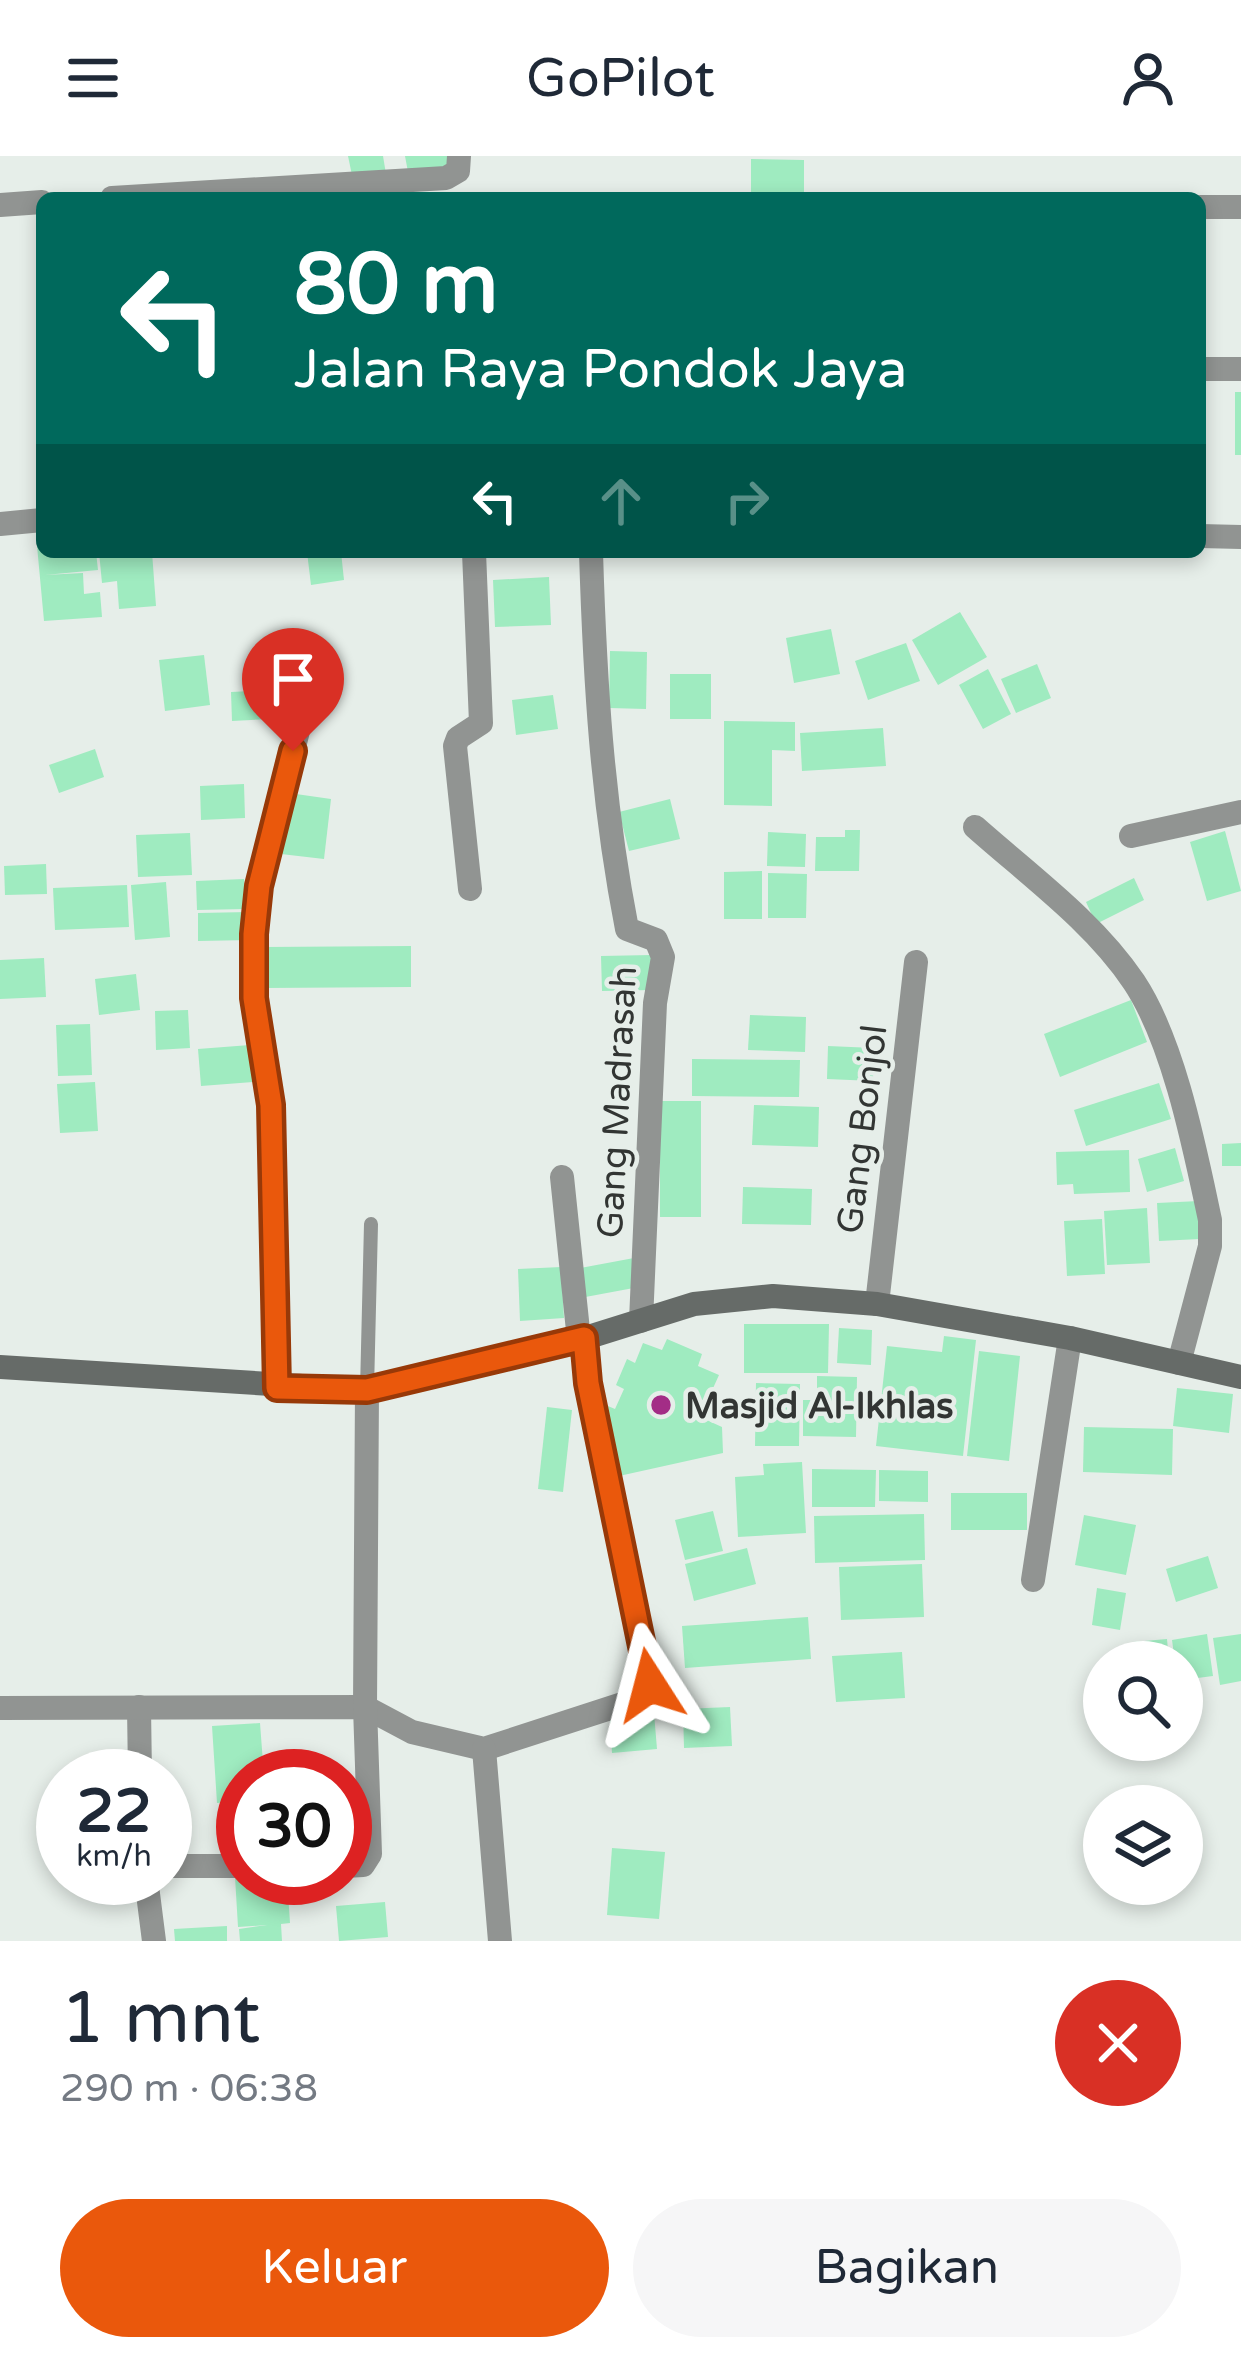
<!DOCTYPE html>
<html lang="id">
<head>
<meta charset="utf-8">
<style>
	:root { --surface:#fff; --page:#f6f6f7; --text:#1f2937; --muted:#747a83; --accent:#ea580c }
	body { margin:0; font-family:"Varela Round",sans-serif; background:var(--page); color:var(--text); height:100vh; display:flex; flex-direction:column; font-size:45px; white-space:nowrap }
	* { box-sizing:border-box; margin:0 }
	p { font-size:39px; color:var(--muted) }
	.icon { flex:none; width:66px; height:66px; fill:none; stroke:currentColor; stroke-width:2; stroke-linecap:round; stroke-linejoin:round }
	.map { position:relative; height:1785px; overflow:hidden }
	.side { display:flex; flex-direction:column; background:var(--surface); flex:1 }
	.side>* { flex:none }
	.top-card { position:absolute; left:36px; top:36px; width:1170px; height:366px; border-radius:18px; box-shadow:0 6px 18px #0003; background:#00695c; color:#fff; overflow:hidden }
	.fabs { position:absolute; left:1083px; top:1485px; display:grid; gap:24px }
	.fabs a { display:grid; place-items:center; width:120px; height:120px; border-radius:50%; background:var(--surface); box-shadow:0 6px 18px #0003; font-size:60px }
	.speed { position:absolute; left:36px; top:1593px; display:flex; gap:24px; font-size:60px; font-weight:700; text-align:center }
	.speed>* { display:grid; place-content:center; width:156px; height:156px; border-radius:50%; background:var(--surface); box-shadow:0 6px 18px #0003; line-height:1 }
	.speed small { font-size:30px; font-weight:400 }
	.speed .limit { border:18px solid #d22; background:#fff; color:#111 }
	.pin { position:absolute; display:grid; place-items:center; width:102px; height:102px; color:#fff; margin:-123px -51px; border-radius:50% 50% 50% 0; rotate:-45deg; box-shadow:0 0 12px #0007 }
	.pin .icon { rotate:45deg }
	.me { position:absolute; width:132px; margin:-66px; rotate:351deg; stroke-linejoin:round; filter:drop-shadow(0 0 9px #0008) }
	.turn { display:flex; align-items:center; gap:42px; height:252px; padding:0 60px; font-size:54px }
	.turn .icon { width:156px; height:156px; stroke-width:2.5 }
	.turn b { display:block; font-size:84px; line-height:102px }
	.lanes { display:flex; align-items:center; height:114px; padding:0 60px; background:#0003; justify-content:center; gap:60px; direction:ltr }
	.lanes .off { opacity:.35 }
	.round { display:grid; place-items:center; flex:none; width:126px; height:126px; border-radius:63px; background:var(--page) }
	.headline { display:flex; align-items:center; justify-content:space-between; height:204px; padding:0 60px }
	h1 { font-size:72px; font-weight:600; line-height:90px }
	.button { display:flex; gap:24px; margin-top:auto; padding:24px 60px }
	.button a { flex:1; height:138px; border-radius:72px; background:var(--accent); color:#fff; font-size:48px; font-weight:600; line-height:138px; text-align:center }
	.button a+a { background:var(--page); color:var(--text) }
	header { display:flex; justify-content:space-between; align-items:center; height:156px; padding:0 60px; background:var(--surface); font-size:54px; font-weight:600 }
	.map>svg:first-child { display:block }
</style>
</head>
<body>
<header><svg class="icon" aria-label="menu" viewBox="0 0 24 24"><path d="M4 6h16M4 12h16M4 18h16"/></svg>GoPilot<svg class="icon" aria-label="person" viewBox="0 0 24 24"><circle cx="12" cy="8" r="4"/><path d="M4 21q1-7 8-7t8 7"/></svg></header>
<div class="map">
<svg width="1241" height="1785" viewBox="0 0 1241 1785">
	<rect width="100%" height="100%" fill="#e6eee9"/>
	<g fill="#9febc0">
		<path d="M348,0H383L386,18L353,24Z"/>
		<path d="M405,0H449L450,10L408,16Z"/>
		<path d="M751,3L804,4V37L751,36Z"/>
		<rect x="1235" y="236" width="6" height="63"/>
		<path d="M42,378V396H96L98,414L45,419L83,417L84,438L100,436L102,461L44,465L36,379Z"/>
		<path d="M99,396H152L156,450L119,453L117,425L102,427Z"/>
		<path d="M307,396H341L344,424L311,429Z"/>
		<path d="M549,421L551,469L495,471L493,424Z"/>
		<path d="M960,456L987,501L938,529L912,484Z"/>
		<path d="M831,473L840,518L794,527L786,482Z"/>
		<path d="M906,487L920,525L868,544L855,505Z"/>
		<path d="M610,495L647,496L646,553L609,552Z"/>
		<path d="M204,499L210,549L165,555L159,504Z"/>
		<path d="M1037,508L1051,542L1016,557L1001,523Z"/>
		<path d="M988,513L1011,558L983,573L959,529Z"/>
		<rect x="670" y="518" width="41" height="45"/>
		<path d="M288,533L289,562L232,565L231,536Z"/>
		<path d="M553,539L558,573L516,579L512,544Z"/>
		<path d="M724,565L795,566V595L772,594V650L724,649Z"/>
		<path d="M883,572L886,610L802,615L800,577Z"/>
		<path d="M95,593L104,621L59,637L49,609Z"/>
		<path d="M244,628L245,662L201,664L200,630Z"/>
		<path d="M289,637L331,643L324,703L281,698Z"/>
		<path d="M670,643L680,683L629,695L619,656Z"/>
		<path d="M845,674H860L859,715H815L816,681H845Z"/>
		<path d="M1225,675L1241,735L1207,745L1190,686Z"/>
		<path d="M768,676L806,678L805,711L767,710Z"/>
		<path d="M190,677L192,719L138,721L136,679Z"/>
		<path d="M46,708L47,738L5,739L4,710Z"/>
		<path d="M762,715V763H724V716Z"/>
		<path d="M768,717L807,718L806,762H768Z"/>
		<path d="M1134,722L1144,744L1096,768L1086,746Z"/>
		<path d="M244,723L246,753L197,754L196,725Z"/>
		<path d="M166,726L170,781L135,784L131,729Z"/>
		<path d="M127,729L129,771L55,774L53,732Z"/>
		<path d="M249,756L250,784L198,785V757Z"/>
		<path d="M411,790V831L265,832L264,791Z"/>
		<path d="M651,799V834L602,835L601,800Z"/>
		<path d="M44,802L46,841L0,843V804Z"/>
		<path d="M136,818L140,854L99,859L95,823Z"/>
		<path d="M1131,844L1147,886L1060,921L1044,878Z"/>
		<path d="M188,854L190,892L156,894L155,855Z"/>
		<path d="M750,859L806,861L805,896L748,894Z"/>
		<path d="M90,868L92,919L58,920L56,869Z"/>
		<path d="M250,889L253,926L201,930L198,893Z"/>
		<path d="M828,890L874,892L873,925L827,923Z"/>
		<path d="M692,903L800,904L799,941L692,940Z"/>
		<path d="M95,926L98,975L60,977L57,928Z"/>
		<path d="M1159,927L1171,963L1086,990L1074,954Z"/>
		<rect x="660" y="945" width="41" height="116"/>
		<path d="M754,949L819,951L818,991L752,989Z"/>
		<path d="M1241,987V1010H1222V988Z"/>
		<path d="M1175,992L1184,1025L1147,1036L1138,1003Z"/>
		<path d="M1129,994L1130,1036L1074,1038L1073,1028L1057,1029L1056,996Z"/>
		<path d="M743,1031L812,1033L811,1069L742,1068Z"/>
		<path d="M1199,1045L1200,1083L1159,1085L1157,1047Z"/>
		<path d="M1147,1052L1150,1107L1107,1109L1104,1055Z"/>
		<path d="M1102,1063L1105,1118L1067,1120L1064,1065Z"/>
		<path d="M634,1102L639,1131L580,1142L575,1113Z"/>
		<path d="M561,1111L564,1162L520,1165L518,1113Z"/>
		<path d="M744,1168H829L828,1217H744Z"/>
		<path d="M839,1172L872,1174L871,1209L837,1207Z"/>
		<path d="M944,1180L976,1184L963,1300L876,1290L887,1190L942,1196Z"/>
		<path d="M667,1183L702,1198L698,1210L719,1219L700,1261L722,1271L723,1297L610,1322L596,1245L615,1253L624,1233L616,1229L627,1203L635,1207L643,1187L662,1194Z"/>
		<path d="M979,1195L1020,1200L1009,1305L967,1300Z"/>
		<path d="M817,1220L857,1221L856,1281L803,1280V1244H817Z"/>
		<path d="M756,1227L800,1228L799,1290H755Z"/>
		<path d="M1177,1232L1233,1238L1229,1277L1173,1270Z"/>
		<path d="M547,1251L572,1254L563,1336L538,1333Z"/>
		<path d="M1084,1271L1173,1273L1172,1319L1083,1316Z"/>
		<path d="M802,1306L806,1377L738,1381L735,1321L764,1319L763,1308Z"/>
		<path d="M812,1313L876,1314L875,1351H812Z"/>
		<path d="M879,1314L928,1315V1346L879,1345Z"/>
		<rect x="951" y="1337" width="76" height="37"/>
		<path d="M713,1355L723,1395L685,1404L675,1364Z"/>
		<path d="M924,1358L925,1404L815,1407L814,1360Z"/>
		<path d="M1084,1359L1136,1369L1126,1419L1075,1409Z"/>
		<path d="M747,1392L756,1428L694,1445L685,1408Z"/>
		<path d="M1208,1400L1218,1432L1176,1446L1166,1413Z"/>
		<path d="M922,1408L924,1461L841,1464L839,1411Z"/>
		<path d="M1097,1432L1126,1437L1120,1474L1092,1469Z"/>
		<path d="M808,1461L811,1503L685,1512L682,1470Z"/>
		<path d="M1207,1478L1213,1520L1182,1524V1506H1175L1172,1484Z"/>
		<path d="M1241,1478V1525L1220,1529L1213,1482Z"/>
		<path d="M1167,1483L1169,1506H1135L1133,1486Z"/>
		<path d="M902,1496L905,1542L836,1546L832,1500Z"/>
		<path d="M730,1551L732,1590L684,1592L683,1553Z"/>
		<path d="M654,1557L657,1593L612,1597L610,1560Z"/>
		<path d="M260,1567L264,1620H243V1645L217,1647L212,1570Z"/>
		<path d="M612,1692L665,1696L659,1763L607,1759Z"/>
		<path d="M235,1721L287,1722L290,1767L281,1768L282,1785H240L239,1773L267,1769L238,1771Z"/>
		<path d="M385,1746L388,1781L339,1785L336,1750Z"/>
		<path d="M227,1770V1785H175L174,1773Z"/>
	</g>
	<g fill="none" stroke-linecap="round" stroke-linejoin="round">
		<path stroke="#919492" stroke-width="14" d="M367,1234L371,1068"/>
		<g stroke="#919492" stroke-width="24">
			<path d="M112,42L446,22L458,15L459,0"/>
			<path d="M0,49L42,46"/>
			<path d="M1200,51H1241"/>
			<path d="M1200,213H1241"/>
			<path d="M0,368L42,364"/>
			<path d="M1200,380L1241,381"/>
			<path d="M591,396C595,526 602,645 627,773L656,784L663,801L655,847L641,1165"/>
			<path d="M975,671C1029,719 1094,766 1134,826C1174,886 1195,994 1210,1064V1090L1179,1207"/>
			<path d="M1131,680L1241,656"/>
			<path d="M470,733L455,590L458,582L481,567L474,396"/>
			<path d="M562,1021L579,1184"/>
			<path d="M877,1148L916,806"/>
			<path d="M277,1231L271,949L254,842V778L259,730L302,559"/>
			<path d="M1033,1424L1070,1182"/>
			<path d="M139,1551L140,1620"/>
			<path d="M0,1552L365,1551L412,1576L484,1593L638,1543L651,1522L588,1227L584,1182"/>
			<path d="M484,1593L500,1785"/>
			<path d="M165,1710H243"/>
			<path d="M345,1710L363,1709L370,1698L365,1551L367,1234"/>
			<path d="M146,1722L154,1785"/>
		</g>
		<path stroke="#666b68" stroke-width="24" d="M0,1211L367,1234L579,1184L694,1148L773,1140L877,1148L1070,1182L1241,1221"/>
	</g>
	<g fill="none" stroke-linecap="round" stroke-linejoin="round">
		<defs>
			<path id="route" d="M293,595L259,730L254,778V842L271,949L277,1232L367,1234L584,1182L588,1227L650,1529"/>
		</defs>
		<use href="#route" stroke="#983908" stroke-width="30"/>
		<use href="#route" stroke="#ea580c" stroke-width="21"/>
	</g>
	<circle fill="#a32d86" stroke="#e6eee9" stroke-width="4.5" cx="661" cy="1249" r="12"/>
	<g text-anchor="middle" stroke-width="9" stroke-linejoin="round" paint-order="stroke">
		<g font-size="36" fill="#323533" stroke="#e6eee9">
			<text transform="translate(616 946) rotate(-87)" y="13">Gang Madrasah</text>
			<text transform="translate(861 973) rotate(-83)" y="13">Gang Bonjol</text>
		</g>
		<g font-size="36" font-weight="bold" fill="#323533" stroke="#e6eee9" text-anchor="start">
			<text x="685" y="1262">Masjid Al-Ikhlas</text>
		</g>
	</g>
</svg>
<div class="fabs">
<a><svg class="icon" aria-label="search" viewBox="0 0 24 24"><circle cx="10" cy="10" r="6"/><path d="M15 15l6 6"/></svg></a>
<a><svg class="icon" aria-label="layers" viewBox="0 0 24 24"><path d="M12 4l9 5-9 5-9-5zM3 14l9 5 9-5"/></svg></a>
</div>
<div class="speed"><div>22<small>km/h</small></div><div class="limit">30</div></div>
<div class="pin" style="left:293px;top:595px;background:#d93025"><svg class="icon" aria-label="arrive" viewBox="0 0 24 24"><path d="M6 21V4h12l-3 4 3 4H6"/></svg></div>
<svg class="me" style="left:650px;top:1529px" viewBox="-20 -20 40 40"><path d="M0-17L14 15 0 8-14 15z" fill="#ea580c" stroke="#fff" stroke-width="4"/></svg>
<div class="top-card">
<div class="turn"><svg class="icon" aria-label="left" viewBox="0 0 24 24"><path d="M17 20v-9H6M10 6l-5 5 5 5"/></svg><div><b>80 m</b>Jalan Raya Pondok Jaya</div></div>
<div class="lanes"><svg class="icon" aria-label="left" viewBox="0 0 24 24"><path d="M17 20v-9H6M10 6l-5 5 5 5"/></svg><svg class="icon off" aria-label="ahead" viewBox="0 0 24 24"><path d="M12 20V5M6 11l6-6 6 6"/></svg><svg class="icon off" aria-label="right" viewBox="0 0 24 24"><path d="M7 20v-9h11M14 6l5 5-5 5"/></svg></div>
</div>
</div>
<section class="side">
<div class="headline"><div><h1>1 mnt</h1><p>290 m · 06:38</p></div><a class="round" style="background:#d93025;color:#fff"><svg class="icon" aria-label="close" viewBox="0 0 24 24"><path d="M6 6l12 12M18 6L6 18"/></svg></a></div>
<div class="button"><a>Keluar</a><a>Bagikan</a></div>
</section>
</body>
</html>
